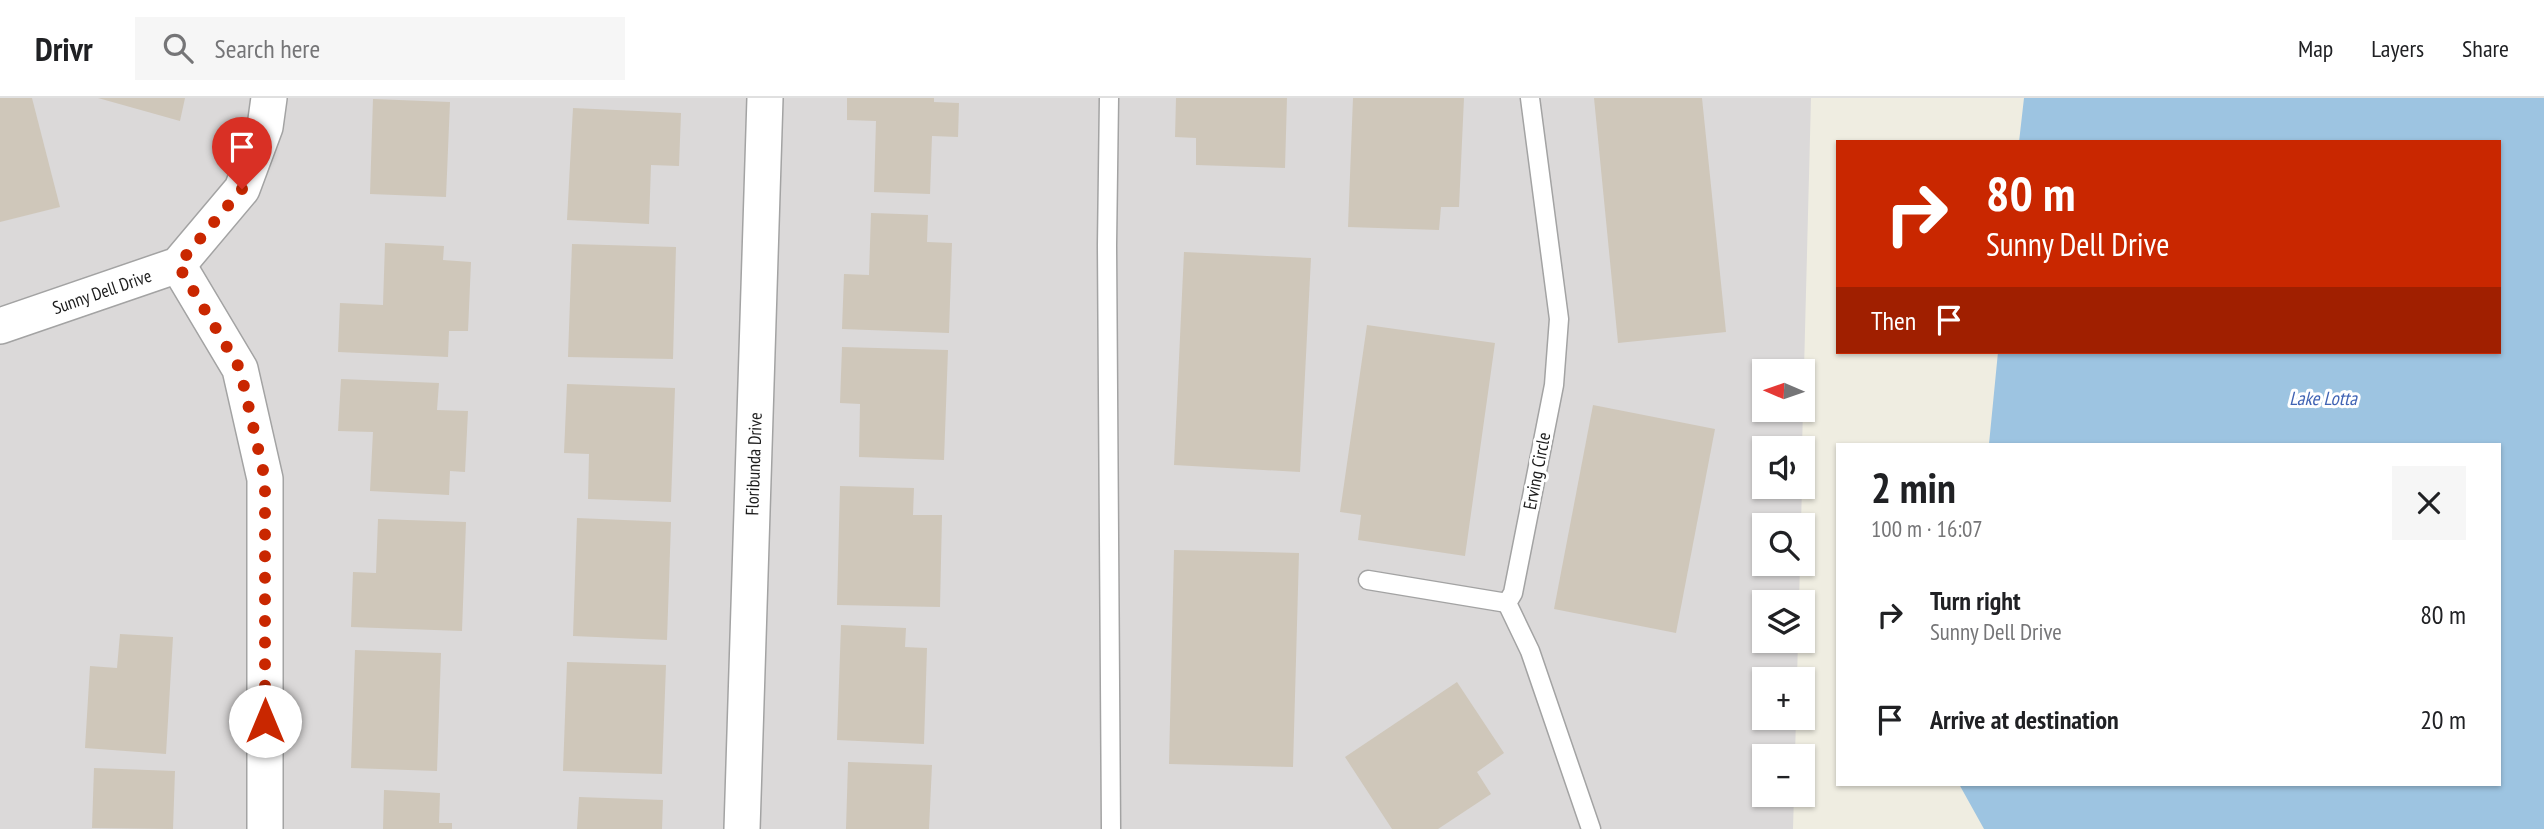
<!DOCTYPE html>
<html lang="en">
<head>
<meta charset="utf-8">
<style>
	:root { --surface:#fff; --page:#f6f6f6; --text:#202124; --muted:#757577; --line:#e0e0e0 }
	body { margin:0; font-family:"PT Sans Narrow",sans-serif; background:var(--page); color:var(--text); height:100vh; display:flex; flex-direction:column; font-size:26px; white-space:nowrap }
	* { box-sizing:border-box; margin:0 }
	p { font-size:23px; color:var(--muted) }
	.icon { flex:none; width:38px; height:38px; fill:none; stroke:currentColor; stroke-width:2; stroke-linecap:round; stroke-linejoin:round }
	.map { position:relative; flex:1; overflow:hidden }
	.side { position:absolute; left:1836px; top:345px; width:665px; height:343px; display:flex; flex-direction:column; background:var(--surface); border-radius:0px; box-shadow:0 2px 5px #0004 }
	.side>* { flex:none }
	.guide { position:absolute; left:1836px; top:42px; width:665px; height:214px; border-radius:0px; box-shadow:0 2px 5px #0004; background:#c92700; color:#fff; overflow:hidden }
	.needle { width:46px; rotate:272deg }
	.buttons { position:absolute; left:1752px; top:261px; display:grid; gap:14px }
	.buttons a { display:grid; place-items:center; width:63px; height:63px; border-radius:0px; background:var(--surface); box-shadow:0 2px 5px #0004; font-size:35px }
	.pin { position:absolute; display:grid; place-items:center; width:60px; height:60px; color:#fff; margin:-72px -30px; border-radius:50% 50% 50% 0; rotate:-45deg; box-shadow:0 0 7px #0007 }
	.pin .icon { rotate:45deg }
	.me { position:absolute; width:77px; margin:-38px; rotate:0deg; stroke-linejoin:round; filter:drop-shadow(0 0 5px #0008) }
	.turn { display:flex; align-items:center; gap:24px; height:147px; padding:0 35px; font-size:32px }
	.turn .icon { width:91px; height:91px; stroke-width:2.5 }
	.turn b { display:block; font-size:49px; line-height:60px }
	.then { display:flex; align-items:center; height:66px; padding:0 35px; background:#0003; gap:14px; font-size:26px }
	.round { display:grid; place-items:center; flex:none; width:74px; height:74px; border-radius:0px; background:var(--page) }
	.headline { display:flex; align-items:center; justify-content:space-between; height:119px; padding:0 35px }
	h1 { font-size:42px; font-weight:800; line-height:52px }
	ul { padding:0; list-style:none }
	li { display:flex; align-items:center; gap:21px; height:105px; padding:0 35px }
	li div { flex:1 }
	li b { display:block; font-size:26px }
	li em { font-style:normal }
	header { display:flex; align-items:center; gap:42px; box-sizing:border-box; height:98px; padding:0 35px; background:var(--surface); border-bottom:2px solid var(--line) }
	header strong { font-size:33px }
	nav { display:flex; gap:38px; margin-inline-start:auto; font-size:24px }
	.search { width:490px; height:63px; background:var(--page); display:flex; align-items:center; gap:18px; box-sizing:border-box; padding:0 24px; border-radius:0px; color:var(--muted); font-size:26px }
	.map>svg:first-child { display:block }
</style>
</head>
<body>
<header>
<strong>Drivr</strong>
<div class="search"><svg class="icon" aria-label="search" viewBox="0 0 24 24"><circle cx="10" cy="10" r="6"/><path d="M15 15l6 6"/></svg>Search here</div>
<nav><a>Map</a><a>Layers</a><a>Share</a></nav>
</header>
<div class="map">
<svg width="2544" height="731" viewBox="0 0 2544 731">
	<rect width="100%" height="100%" fill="#efede1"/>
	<path fill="#dbd9d9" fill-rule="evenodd" d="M0,0H1811L1802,350H1764V388L1802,389L1801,427H1764V466H1800L1799,504H1764V542L1798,543L1797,581H1764V620H1796L1795,658H1764V696L1794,697L1793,731H0ZM1764,273H1802V312H1764Z"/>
	<path fill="#9dc4e1" d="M2024,0H2544V731H1984L1959,686H2499V346H1989L1998,254H2499V44H2019Z"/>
	<g fill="#cfc7ba">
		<path d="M0,0H32L60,109L0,124Z"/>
		<path d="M98,0H185L180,23Z"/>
		<path d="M847,0H934V4L959,5L958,39L932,38L930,96L874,94L876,23L847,22Z"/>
		<path d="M1176,0H1287L1285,70L1196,67V40L1175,39Z"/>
		<path d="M1353,0H1464L1459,109H1441L1439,132L1348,129Z"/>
		<path d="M1594,0H1702L1726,234L1618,245Z"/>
		<path d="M373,1L450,4L446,99L370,96Z"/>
		<path d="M573,10L681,15L679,68L651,67L649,126L567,122Z"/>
		<path d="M871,115L928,117L927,144L952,145L949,235L842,231L844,176L869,177Z"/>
		<path d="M385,145L444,148L443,162L471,164L468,233H449L448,259L338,254L340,205L383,207Z"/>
		<path d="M572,146L676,149L673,261L568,259Z"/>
		<path d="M1184,154L1311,160L1300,374L1174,367Z"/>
		<path d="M1367,227L1495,245L1465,458L1358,442L1361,417L1340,414Z"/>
		<path d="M842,249L948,252L944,362L859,359L860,306L840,305Z"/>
		<path d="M341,281L439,285L437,312L468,313L465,374L450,373L449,397L370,393L373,334L338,333Z"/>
		<path d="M567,286L675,290L671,404L588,401L589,356L564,355Z"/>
		<path d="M1593,307L1715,331L1676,535L1554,511Z"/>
		<path d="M840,388L914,390L913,417H942L940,509L837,507Z"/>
		<path d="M577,420L671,424L667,542L573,538Z"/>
		<path d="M378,421L466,424L462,533L351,529L353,474L376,475Z"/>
		<path d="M1174,452L1299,455L1293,669L1169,666Z"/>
		<path d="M841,527L906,530L905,549L927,550L924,646L837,642Z"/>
		<path d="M120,536L173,539L166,656L85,650L90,568L117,570Z"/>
		<path d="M355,552L441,555L437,673L351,670Z"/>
		<path d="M567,564L666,567L662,676L563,673Z"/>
		<path d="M1457,584L1504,655L1477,674L1491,696L1438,731H1392L1345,659Z"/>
		<path d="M848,664L932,667L929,731H846Z"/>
		<path d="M94,670L175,673L173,731L92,730Z"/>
		<path d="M384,692L440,695L439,725H452V731H383Z"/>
		<path d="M579,699L663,702L662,731H577Z"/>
	</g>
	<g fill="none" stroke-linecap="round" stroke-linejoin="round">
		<defs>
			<g id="service">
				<path d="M1109,0L1107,147L1111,731"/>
				<path d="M1530,0L1559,221L1554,287L1513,495L1507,505L1530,553L1591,731"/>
				<path d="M1368,482L1507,505"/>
			</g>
			<g id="minor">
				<path d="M178,167L240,271L265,381V731"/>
				<path d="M0,228L178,167L242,91L265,29L269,0"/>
				<path d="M742,731L765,0"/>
			</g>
		</defs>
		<use href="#service" stroke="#a3a3a3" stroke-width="21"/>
		<use href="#minor" stroke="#a3a3a3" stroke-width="38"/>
		<use href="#service" stroke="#fff" stroke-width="18"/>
		<use href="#minor" stroke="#fff" stroke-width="35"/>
	</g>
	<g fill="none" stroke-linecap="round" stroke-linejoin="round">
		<path stroke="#c92700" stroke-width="12" stroke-dasharray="0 21.6" d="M242,91L178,167L240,271L265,381V623"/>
	</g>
	<g text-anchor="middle" stroke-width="6" stroke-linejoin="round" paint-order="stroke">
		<g font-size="18" fill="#1c1c1c" stroke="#fff">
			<text transform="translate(102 194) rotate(-19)" y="6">Sunny Dell Drive</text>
			<text transform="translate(754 366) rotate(-88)" y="6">Floribunda Drive</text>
			<text transform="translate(1537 373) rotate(-79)" y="6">Erving Circle</text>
		</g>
		<g font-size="19" font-style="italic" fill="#4164b4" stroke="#fff">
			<text x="2323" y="307">Lake Lotta</text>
		</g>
	</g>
</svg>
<div class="buttons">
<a><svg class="needle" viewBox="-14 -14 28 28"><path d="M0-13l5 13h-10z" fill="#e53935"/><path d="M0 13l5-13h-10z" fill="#757577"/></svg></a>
<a><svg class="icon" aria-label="sound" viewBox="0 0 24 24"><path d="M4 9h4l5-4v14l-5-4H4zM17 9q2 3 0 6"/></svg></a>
<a><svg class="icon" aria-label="search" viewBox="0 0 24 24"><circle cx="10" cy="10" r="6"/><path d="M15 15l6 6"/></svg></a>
<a><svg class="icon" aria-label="layers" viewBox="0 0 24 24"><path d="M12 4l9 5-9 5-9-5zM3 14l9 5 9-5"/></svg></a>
<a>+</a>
<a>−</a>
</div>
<div class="pin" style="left:242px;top:91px;background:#d93025"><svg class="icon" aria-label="arrive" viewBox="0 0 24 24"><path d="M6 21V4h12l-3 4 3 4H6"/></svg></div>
<svg class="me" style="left:265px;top:623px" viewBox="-20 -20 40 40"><circle r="19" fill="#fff"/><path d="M0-13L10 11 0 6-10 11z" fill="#c92700"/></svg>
<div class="guide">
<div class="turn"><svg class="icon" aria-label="right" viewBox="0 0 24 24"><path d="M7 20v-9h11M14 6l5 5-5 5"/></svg><div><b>80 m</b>Sunny Dell Drive</div></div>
<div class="then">Then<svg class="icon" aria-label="arrive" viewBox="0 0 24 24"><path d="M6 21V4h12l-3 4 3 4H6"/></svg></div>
</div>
<section class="side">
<div class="headline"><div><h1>2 min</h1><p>100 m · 16:07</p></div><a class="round"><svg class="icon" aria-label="close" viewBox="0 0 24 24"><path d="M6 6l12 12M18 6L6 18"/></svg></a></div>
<ul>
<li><svg class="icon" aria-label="right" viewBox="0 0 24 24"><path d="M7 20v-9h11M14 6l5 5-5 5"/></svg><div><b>Turn right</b><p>Sunny Dell Drive</p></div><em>80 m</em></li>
<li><svg class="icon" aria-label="arrive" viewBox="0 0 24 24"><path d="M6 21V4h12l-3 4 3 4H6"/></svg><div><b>Arrive at destination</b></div><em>20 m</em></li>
</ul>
</section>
</div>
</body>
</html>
